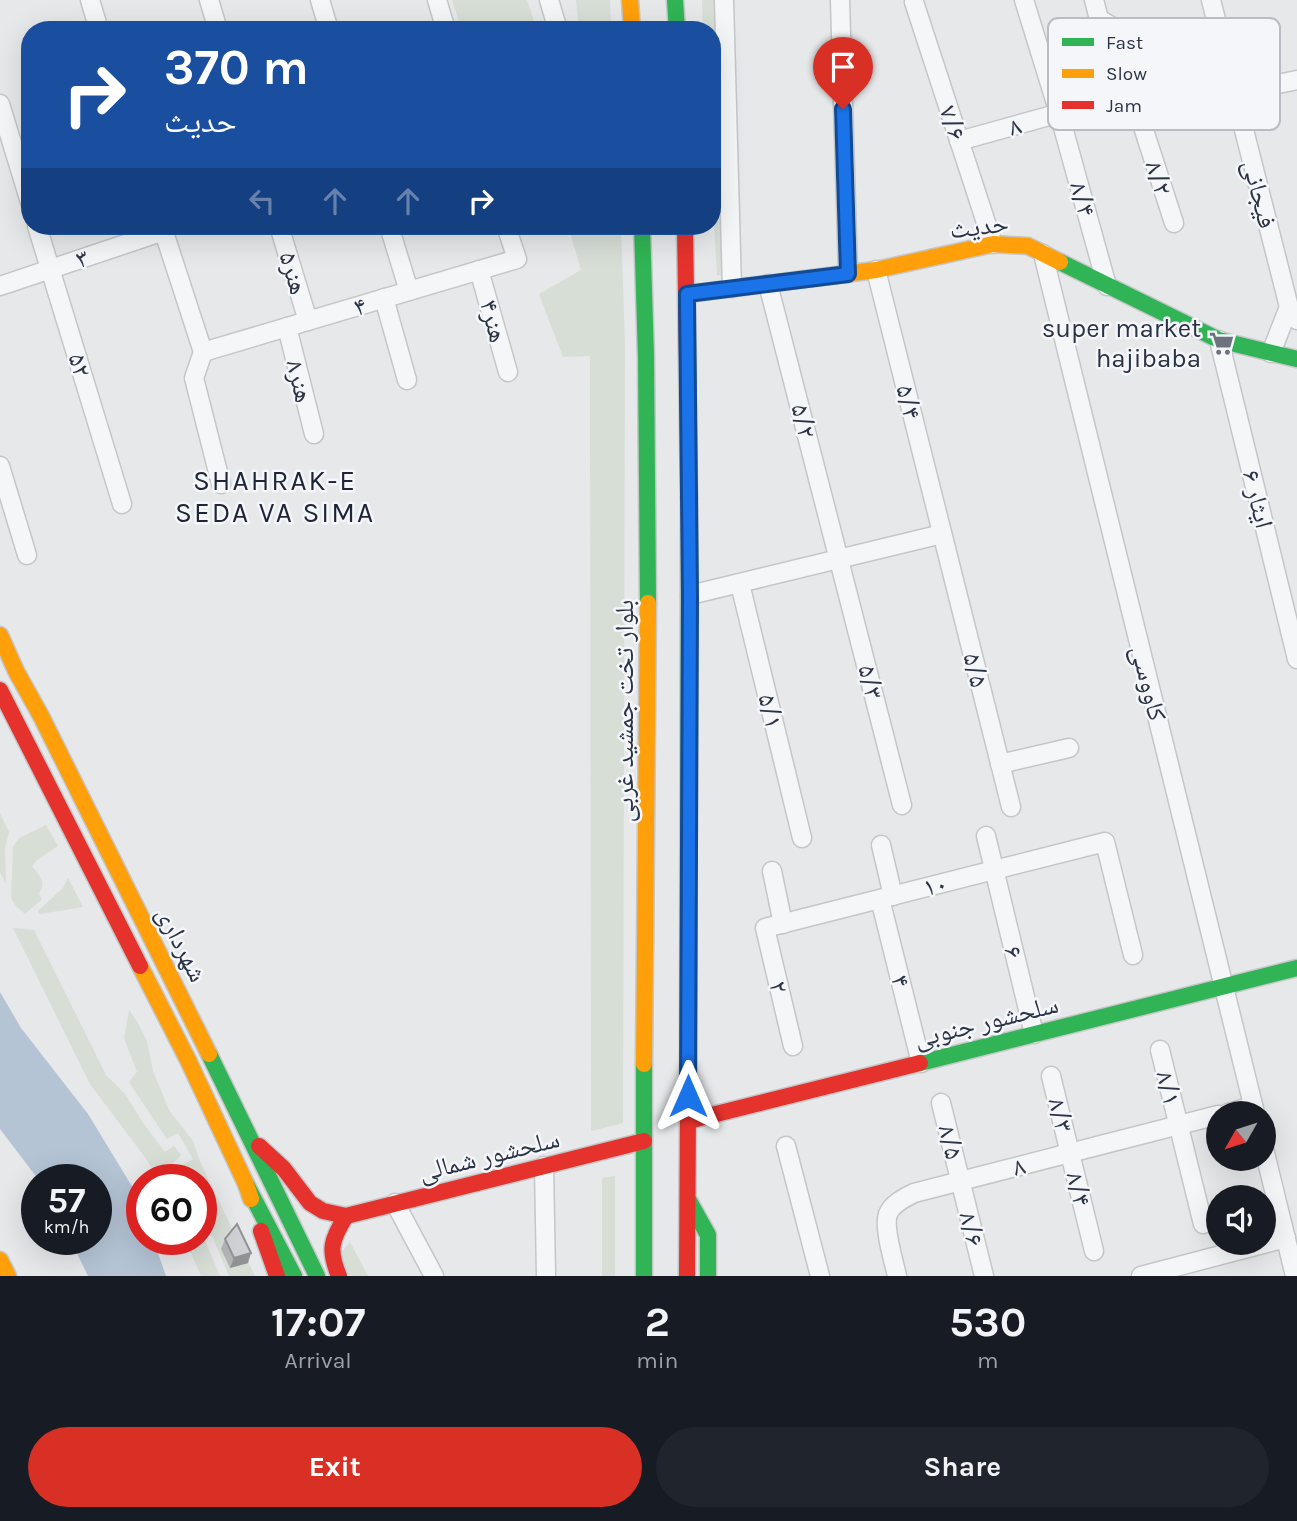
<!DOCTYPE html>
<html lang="en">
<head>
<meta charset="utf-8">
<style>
	:root { --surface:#171b24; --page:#20242c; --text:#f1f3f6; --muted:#9ea1a6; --accent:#d93025 }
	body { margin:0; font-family:Karla,"Noto Naskh Arabic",sans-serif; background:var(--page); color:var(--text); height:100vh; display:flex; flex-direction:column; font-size:26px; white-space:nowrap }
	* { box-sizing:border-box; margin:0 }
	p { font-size:23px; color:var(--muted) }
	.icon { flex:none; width:38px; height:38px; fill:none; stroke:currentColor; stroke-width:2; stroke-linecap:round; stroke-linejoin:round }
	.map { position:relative; height:1276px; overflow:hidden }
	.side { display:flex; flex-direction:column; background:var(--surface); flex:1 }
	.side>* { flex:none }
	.banner { position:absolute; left:21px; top:21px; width:700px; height:214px; border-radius:28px; box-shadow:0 7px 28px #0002; background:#1a4fa0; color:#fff; overflow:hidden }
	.needle { width:46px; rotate:231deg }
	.controls { position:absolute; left:1206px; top:1101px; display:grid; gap:14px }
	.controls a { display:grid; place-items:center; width:70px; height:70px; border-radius:50%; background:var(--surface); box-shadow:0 7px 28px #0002; font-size:35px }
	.speed { position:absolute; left:21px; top:1164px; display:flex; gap:14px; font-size:35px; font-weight:700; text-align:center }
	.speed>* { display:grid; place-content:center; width:91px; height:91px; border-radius:50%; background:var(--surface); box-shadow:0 7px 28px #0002; line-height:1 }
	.speed small { font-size:18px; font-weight:400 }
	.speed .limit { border:10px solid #d22; background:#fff; color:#111 }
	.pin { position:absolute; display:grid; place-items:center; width:60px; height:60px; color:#fff; margin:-72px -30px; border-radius:50% 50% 50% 0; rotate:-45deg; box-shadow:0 0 7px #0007 }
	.pin .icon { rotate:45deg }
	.me { position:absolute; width:77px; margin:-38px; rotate:0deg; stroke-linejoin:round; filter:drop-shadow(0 0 5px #0008) }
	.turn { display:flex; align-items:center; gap:24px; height:147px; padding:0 28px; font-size:32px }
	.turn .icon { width:91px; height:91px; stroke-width:2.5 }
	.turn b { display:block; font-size:49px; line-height:60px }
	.lanes { display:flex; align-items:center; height:66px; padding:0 28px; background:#0003; justify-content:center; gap:35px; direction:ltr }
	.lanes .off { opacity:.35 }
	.eta { display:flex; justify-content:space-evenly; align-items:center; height:119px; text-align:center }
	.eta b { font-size:42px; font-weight:700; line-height:49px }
	.button { display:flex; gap:14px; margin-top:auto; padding:14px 28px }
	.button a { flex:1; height:80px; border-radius:42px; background:var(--accent); color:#fff; font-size:28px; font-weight:700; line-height:80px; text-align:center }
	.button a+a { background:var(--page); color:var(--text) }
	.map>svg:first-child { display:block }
</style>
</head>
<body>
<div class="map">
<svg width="1297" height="1276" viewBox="0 0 1297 1276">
	<rect width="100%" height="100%" fill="#e6e8ea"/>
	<g fill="#d6ded6">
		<path d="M452,0H527L537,30H462Z"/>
		<path d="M576,0H610L611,30H579Z"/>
		<path d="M702,0H715L725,276L717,275L712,189V30H703Z"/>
		<path d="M568,226H621L625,345L623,1123L591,1131L590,356L563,357L539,294L581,270Z"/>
		<path d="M0,813L9,832L5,849L6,884L0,872Z"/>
		<path d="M46,825L58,846L37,860L32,866C40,877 47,880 39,894L42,899L25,914L16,906L11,898L13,847L19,838Z"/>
		<path d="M68,878L83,907L40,914L38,911L63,888Z"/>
		<path d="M13,928L34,930L106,1075L125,1094L143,1123L165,1152L174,1146L181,1155L173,1163L180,1179H159L144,1156L90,1084Z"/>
		<path d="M129,1010L138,1023L147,1041L153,1071L169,1110L193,1141L201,1164L255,1276H229L201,1210V1180L188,1179L182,1165L193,1159L178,1133L167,1139L129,1082L137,1072L124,1038Z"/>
		<path d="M615,1176V1276H602V1178Z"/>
		<path d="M201,1231L220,1276H201L185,1239H201Z"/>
		<path d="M350,1242L368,1276H349L340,1254Z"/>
	</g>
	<path fill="#b4c4d5" d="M0,992L21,1028L88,1114L136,1193L142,1208V1239H153L166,1276H88L70,1239H96V1180L38,1179L0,1129Z"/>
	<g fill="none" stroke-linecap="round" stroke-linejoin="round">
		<defs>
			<g id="street">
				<path d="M90,0L99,30"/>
				<path d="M209,0L218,30"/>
				<path d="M320,0L329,30"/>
				<path d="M437,0L446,30"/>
				<path d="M549,0L558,30"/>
				<path d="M724,0L732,288"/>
				<path d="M840,0L848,273"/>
				<path d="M1024,0L1059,113L1107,286"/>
				<path d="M1094,0L1099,19L1113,27L1129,52L1140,84"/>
				<path d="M1211,0L1289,307L1297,320"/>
				<path d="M914,2L993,244"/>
				<path d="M1132,93L1174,223"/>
				<path d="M1235,93L1297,80"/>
				<path d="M0,104L30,202"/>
				<path d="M959,141L1132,93L1149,74L1224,53"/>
				<path d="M37,226L122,504"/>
				<path d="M162,226L203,352"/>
				<path d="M279,226L308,321"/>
				<path d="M389,226L409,291"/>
				<path d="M1043,254L1255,1113"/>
				<path d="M479,270L508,372"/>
				<path d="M876,270L1011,807"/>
				<path d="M768,284L902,805"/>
				<path d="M0,286L164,231"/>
				<path d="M384,298L407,380"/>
				<path d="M287,327L314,434"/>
				<path d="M1219,340L1297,659"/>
				<path d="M203,352L517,259L506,226"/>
				<path d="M203,352L194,378L221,484"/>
				<path d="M1271,353L1289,307"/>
				<path d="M0,466L27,555"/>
				<path d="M740,584L802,838"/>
				<path d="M690,595L942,534"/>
				<path d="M1000,764L1069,748"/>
				<path d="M986,836L1034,1034"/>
				<path d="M881,845L893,896"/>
				<path d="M772,871L783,924"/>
				<path d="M880,899L921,1063"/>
				<path d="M793,1046L765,928L1105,842L1133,955"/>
				<path d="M1160,1050L1203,1224"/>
				<path d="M1051,1076L1094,1251"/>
				<path d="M941,1103L984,1276"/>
				<path d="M1228,1113L1253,1106"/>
				<path d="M786,1146L820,1276"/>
				<path d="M1264,1149L1295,1276"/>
				<path d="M544,1166L546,1276"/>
				<path d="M395,1203L434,1276"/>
				<path d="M897,1276C894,1262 883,1227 888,1214C892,1204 904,1198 914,1193L1218,1115"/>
				<path d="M1141,1276L1286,1238"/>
			</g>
			<g id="fast">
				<path d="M675,0L677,30"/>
				<path d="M642,226L646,357L648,603"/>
				<path d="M1060,262L1219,340L1297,359"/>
				<path d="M209,1054L317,1276"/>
				<path d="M920,1063L1297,968"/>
				<path d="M688,1108L689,498"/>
				<path d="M246,1184L294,1276"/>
				<path d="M689,1201L708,1235V1276"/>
				<path d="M644,1276V1064"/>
			</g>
			<g id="slow">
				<path d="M630,0L632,30"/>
				<path d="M687,294L876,270L993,244L1028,246L1060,262"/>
				<path d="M0,635L16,671L41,716L209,1054"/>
				<path d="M140,966L188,1060L246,1184L251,1199"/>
				<path d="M644,1064L648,603"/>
				<path d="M0,1260L8,1276"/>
			</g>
			<g id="jam">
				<path d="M685,226L689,498"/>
				<path d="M0,690L140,966"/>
				<path d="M688,1121L920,1063"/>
				<path d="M259,1146L284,1169L310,1203L323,1211L346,1216C331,1240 328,1250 339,1276"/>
				<path d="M346,1216L644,1141"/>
				<path d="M261,1231L277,1276"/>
				<path d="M687,1276L688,1108"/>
			</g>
		</defs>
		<use href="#street" stroke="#c4c6c8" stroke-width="21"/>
		<use href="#fast" stroke="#c4c6c8" stroke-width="19"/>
		<use href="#slow" stroke="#c4c6c8" stroke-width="19"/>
		<use href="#jam" stroke="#c4c6c8" stroke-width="19"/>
		<use href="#street" stroke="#f5f6f7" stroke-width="18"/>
		<use href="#fast" stroke="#30b455" stroke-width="16"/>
		<use href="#slow" stroke="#ff9f0a" stroke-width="16"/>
		<use href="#jam" stroke="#e5322d" stroke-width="16"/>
	</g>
	<path fill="#b1b3b5" d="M225,1239L248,1263L230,1268L221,1249Z"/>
	<path fill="#909294" d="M251,1253L248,1263L230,1268L234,1258Z"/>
	<path fill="#ced0d3" stroke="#909294" stroke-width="2" d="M237,1224L251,1253L234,1258L225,1239Z"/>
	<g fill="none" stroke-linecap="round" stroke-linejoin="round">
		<defs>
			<path id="route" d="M688,1096L690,596L687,294L848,274L843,109"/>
		</defs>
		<use href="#route" stroke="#114b97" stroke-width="18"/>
		<use href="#route" stroke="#1a73e8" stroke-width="12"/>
	</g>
	<defs>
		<symbol id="supermarket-bare" viewBox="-9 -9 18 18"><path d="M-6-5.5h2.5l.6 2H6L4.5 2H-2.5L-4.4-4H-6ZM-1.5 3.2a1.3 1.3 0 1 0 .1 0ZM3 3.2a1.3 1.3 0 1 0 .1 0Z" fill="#6c737f" stroke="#f4f6f9" stroke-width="2.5" paint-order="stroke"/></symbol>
	</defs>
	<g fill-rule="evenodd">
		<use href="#supermarket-bare" x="1204" y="326" width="35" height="35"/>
	</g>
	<g text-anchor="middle" stroke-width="5" stroke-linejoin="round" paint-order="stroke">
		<g font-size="26" fill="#2b3445" stroke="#f4f6f9">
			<text transform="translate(953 123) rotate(72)" y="9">۷/۶</text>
			<text transform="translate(1015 126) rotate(-16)" y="9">۸</text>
			<text transform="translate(1159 178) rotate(72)" y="9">۸/۲</text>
			<text transform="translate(1260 194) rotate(76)" y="9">فیجانی</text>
			<text transform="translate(1083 199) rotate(74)" y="9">۸/۴</text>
			<text transform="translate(979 226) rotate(-7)" y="9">حدیث</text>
			<text transform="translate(82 258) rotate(-19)" y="9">۳</text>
			<text transform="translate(294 273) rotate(73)" y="9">هنر۵</text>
			<text transform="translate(360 306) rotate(-16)" y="9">۴</text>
			<text transform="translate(494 321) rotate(75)" y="9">هنر۴</text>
			<text transform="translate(80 365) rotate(73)" y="9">۵۲</text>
			<text transform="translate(300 381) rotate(76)" y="9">هنر۸</text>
			<text transform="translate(909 402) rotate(76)" y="9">۵/۴</text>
			<text transform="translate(804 421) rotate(76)" y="9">۵/۲</text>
			<text transform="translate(1258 499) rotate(76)" y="9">ایثار ۶</text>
			<text transform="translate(976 670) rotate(76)" y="9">۵/۵</text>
			<text transform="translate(871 682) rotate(76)" y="9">۵/۳</text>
			<text transform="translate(1149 683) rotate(76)" y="9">کاووسی</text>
			<text transform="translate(624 711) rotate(-90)" y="9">بلوار تخت جمشید غربی</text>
			<text transform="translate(771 711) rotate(76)" y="9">۵/۱</text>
			<text transform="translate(935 885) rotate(-14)" y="9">۱۰</text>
			<text transform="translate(182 944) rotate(63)" y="9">شهرداری</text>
			<text transform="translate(1014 952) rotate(76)" y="9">۶</text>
			<text transform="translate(901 981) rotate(76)" y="9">۴</text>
			<text transform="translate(779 987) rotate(77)" y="9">۲</text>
			<text transform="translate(986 1021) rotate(-14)" y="9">سلحشور جنوبی</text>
			<text transform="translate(1169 1088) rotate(76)" y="9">۸/۱</text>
			<text transform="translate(1061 1115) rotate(76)" y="9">۸/۳</text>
			<text transform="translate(951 1142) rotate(76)" y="9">۸/۵</text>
			<text transform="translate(489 1155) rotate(-14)" y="9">سلحشور شمالی</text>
			<text transform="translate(1019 1166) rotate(-14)" y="9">۸</text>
			<text transform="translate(1079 1189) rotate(76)" y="9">۸/۴</text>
			<text transform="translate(972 1229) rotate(76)" y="9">۸/۶</text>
		</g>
		<g font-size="26" fill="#2b3445" stroke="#f4f6f9" text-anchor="end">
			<text x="1201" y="337">super market<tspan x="1201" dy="30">hajibaba</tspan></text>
		</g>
		<g font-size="28" letter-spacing="2" fill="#1d2536" stroke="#f4f6f9">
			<text x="275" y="490">SHAHRAK-E<tspan x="275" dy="32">SEDA VA SIMA</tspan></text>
		</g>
	</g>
	<rect x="1048" y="18" width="232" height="112" rx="10" fill="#f4f6f9" stroke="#b8bcc3" stroke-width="2"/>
	<rect x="1062" y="38" width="32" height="8" fill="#30b455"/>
	<rect x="1062" y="69" width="32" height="9" fill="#ff9f0a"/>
	<rect x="1062" y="101" width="32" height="8" fill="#e5322d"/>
	<g font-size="19" fill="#2b3445">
		<text x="1106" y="49">Fast</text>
		<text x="1106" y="80">Slow</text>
		<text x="1106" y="112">Jam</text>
	</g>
</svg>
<div class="controls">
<a><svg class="needle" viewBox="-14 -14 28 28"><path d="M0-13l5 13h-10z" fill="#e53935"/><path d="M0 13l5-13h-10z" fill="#9ea1a6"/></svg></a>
<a><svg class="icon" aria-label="sound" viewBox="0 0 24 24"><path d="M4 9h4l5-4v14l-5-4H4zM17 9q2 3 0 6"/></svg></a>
</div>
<div class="speed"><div>57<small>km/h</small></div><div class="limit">60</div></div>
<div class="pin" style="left:843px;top:109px;background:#d93025"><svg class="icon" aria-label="arrive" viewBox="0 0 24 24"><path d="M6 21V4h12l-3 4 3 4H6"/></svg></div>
<svg class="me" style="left:688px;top:1096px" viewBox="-20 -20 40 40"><path d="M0-17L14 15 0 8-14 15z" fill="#1a73e8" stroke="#fff" stroke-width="4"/></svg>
<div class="banner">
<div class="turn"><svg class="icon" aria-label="right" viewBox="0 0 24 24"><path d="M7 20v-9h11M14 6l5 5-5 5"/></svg><div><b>370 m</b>حدیث</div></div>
<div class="lanes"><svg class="icon off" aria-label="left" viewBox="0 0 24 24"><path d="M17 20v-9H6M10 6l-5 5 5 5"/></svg><svg class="icon off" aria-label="ahead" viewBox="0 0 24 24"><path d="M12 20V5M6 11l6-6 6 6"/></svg><svg class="icon off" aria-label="ahead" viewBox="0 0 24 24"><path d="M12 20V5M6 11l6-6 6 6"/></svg><svg class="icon" aria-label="right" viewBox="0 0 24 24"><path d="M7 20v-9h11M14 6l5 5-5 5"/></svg></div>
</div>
</div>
<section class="side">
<div class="eta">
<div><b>17:07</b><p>Arrival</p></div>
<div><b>2</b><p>min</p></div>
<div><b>530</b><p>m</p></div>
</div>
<div class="button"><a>Exit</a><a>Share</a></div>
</section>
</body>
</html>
